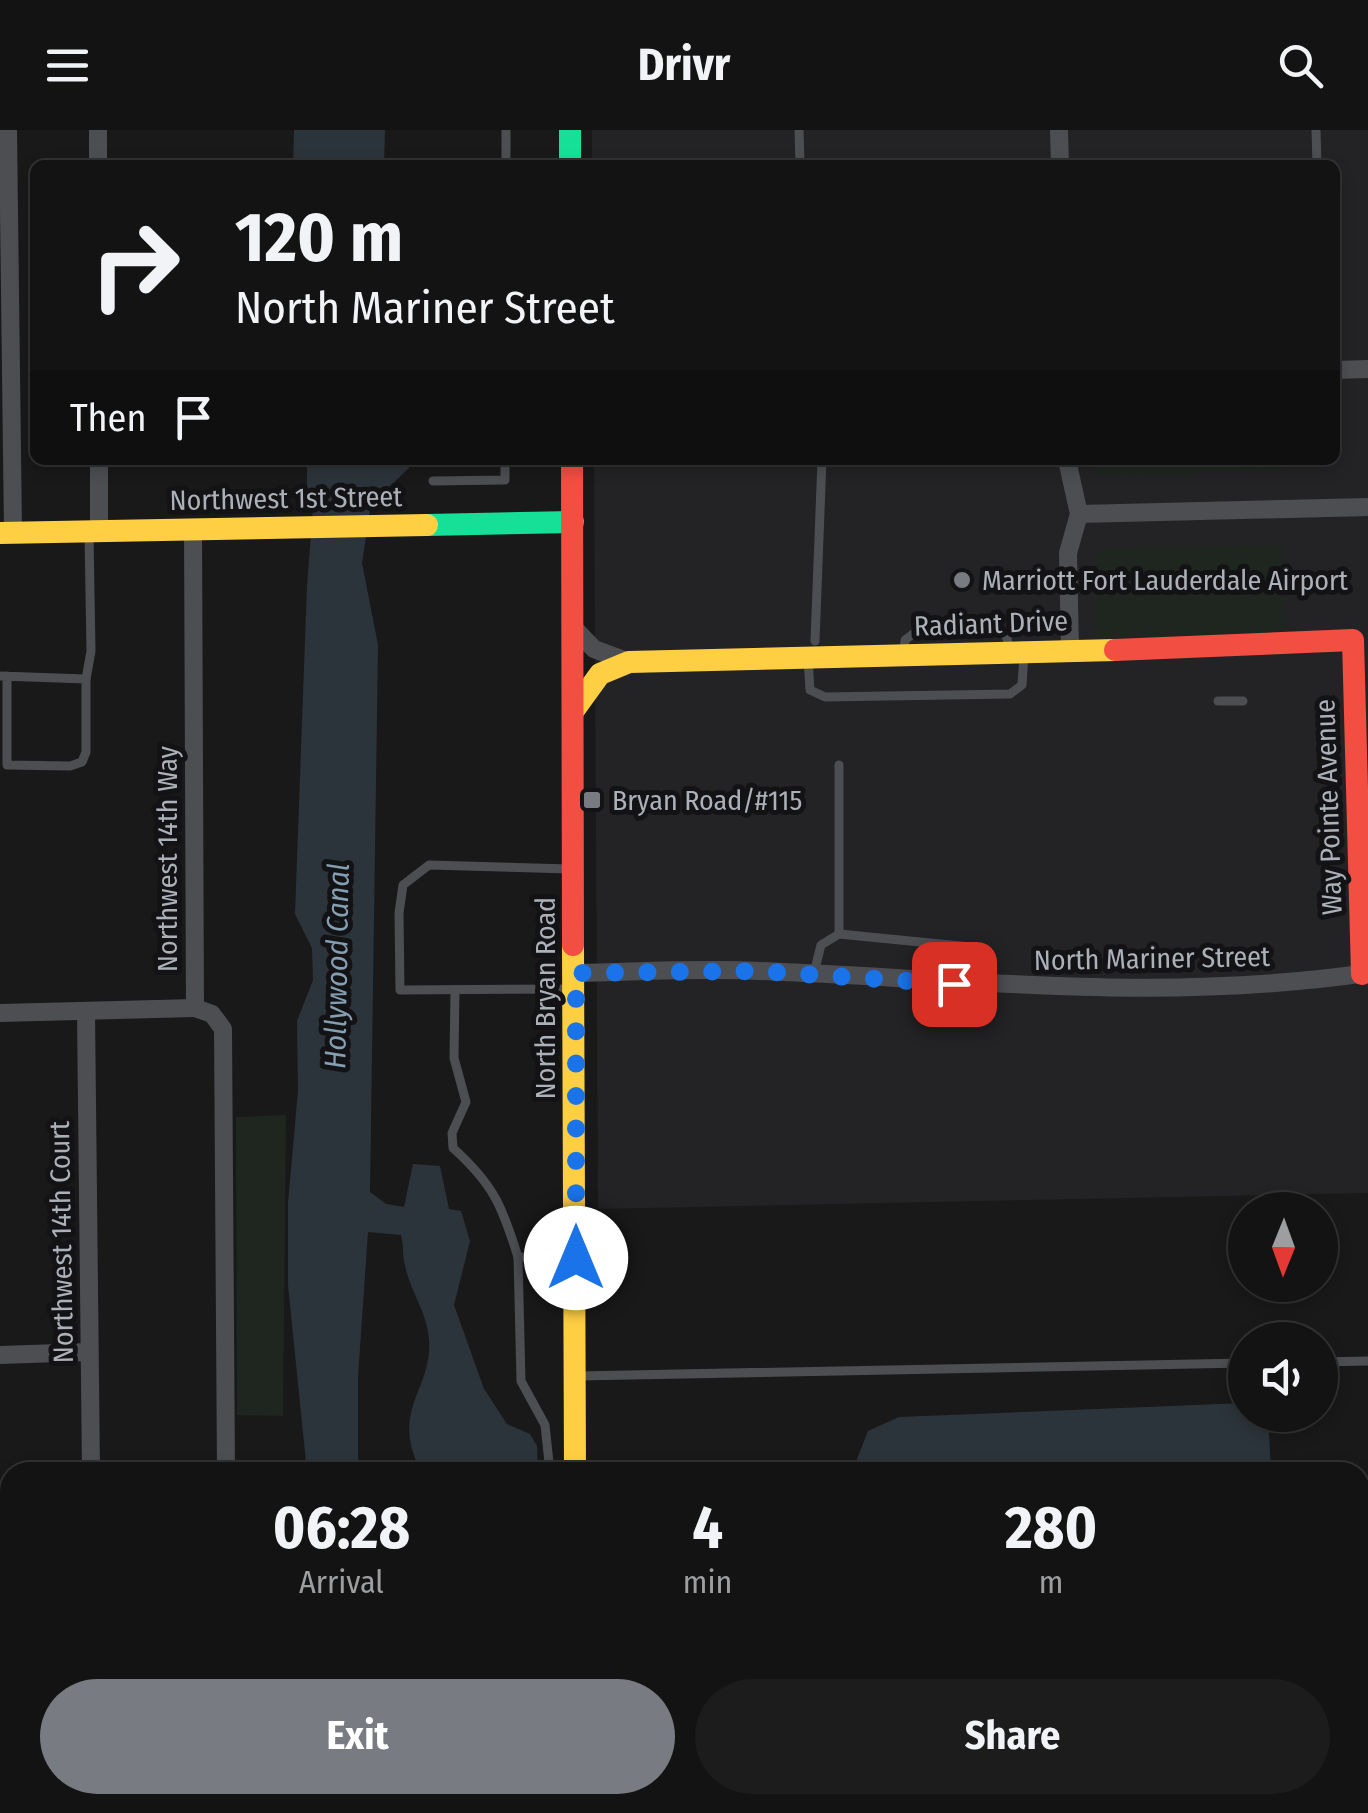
<!DOCTYPE html>
<html lang="en">
<head>
<meta charset="utf-8">
<style>
	:root { --surface:#131313; --page:#1c1c1c; --text:#f1f3f6; --muted:#9d9ea0; --line:#323233; --accent:#787b81 }
	body { margin:0; font-family:"Fira Sans Condensed",sans-serif; background:var(--page); color:var(--text); height:100vh; display:flex; flex-direction:column; font-size:38px; white-space:nowrap }
	* { box-sizing:border-box; margin:0 }
	p { font-size:32px; color:var(--muted) }
	.icon { flex:none; width:55px; height:55px; fill:none; stroke:currentColor; stroke-width:2; stroke-linecap:round; stroke-linejoin:round }
	.map { position:relative; flex:1; overflow:hidden }
	.side { position:absolute; left:0px; top:1332px; width:1370px; height:352px; display:flex; flex-direction:column; background:var(--surface); border-radius:30px 30px 0 0; box-shadow:0 5px 15px #0003,0 0 0 2px var(--line) }
	.side>* { flex:none }
	.guide { position:absolute; left:30px; top:30px; width:1310px; height:305px; border-radius:15px; box-shadow:0 5px 15px #0003,0 0 0 2px var(--line); background:#131313; color:var(--text); overflow:hidden }
	.needle { width:65px; rotate:181deg }
	.fabs { position:absolute; left:1228px; top:1062px; display:grid; gap:20px }
	.fabs a { display:grid; place-items:center; width:110px; height:110px; border-radius:50%; background:var(--surface); box-shadow:0 5px 15px #0003,0 0 0 2px var(--line); font-size:50px }
	.pin { position:absolute; display:grid; place-items:center; width:85px; height:85px; color:#fff; margin:-42px; border-radius:20px; box-shadow:0 5px 15px #0006 }
	.me { position:absolute; width:110px; margin:-55px; rotate:0deg; stroke-linejoin:round; filter:drop-shadow(0 0 8px #0008) }
	.turn { display:flex; align-items:center; gap:35px; height:210px; padding:0 40px; font-size:45px }
	.turn .icon { width:130px; height:130px; stroke-width:2.5 }
	.turn b { display:block; font-size:70px; line-height:85px }
	.then { display:flex; align-items:center; height:95px; padding:0 40px; background:#0003; gap:20px; font-size:38px }
	.eta { display:flex; justify-content:space-evenly; align-items:center; height:170px; text-align:center }
	.eta b { font-size:60px; font-weight:700; line-height:70px }
	.action { display:flex; gap:20px; margin-top:auto; padding:20px 40px }
	.action a { flex:1; height:115px; border-radius:60px; background:var(--accent); color:#fff; font-size:40px; font-weight:700; line-height:115px; text-align:center }
	.action a+a { background:var(--page); color:var(--text) }
	header { display:flex; justify-content:space-between; align-items:center; height:130px; padding:0 40px; background:var(--surface); font-size:45px; font-weight:700 }
	.map>svg:first-child { display:block }
</style>
</head>
<body>
<header><svg class="icon" aria-label="menu" viewBox="0 0 24 24"><path d="M4 6h16M4 12h16M4 18h16"/></svg>Drivr<svg class="icon" aria-label="search" viewBox="0 0 24 24"><circle cx="10" cy="10" r="6"/><path d="M15 15l6 6"/></svg></header>
<div class="map">
<svg width="1368" height="1683" viewBox="0 0 1368 1683">
	<rect width="100%" height="100%" fill="#191919"/>
	<path fill="#232325" d="M592,0H1368V1063L598,1079L594,330H1335V35H592Z"/>
	<g fill="#1f2620">
		<path d="M1093,330H1281V341L1097,345Z"/>
		<path d="M1282,415L1284,506L1096,510L1095,427L1105,418Z"/>
		<path d="M286,985L283,1286L237,1285L236,987Z"/>
	</g>
	<g fill="#2c343b">
		<path d="M294,0H385L384,35H293Z"/>
		<path d="M307,330H408L409,338L371,374L362,433L378,515L370,1062L386,1074L404,1077L413,1034L440,1036L449,1079L461,1081L470,1111L454,1175L484,1259L507,1294L530,1304L537,1316L538,1342H421C389,1278 433,1261 429,1209C427,1182 410,1161 405,1135C402,1125 404,1115 401,1105L368,1102L358,1247V1342H307L288,1155V1073L298,961L297,891L313,850L312,818L295,784L307,456L313,378L307,364Z"/>
		<path d="M1245,1273V1285L1268,1286L1271,1342H852L868,1301L899,1287Z"/>
		<rect x="265" y="1675" width="109" height="8"/>
	</g>
	<g fill="none" stroke-linecap="round" stroke-linejoin="round">
		<g stroke="#4d4e52" stroke-width="9">
			<path d="M799,0L800,35"/>
			<path d="M1316,0L1317,35"/>
			<path d="M506,35V0"/>
			<path d="M433,351L505,350V330"/>
			<path d="M951,497H998L1007,508L1009,520"/>
			<path d="M815,511L822,330"/>
			<path d="M904,522L905,510L921,498"/>
			<path d="M808,529L810,560L825,567L1010,564L1022,555L1024,525"/>
			<path d="M0,546L86,549V622L82,632L70,636L7,635V546"/>
			<path d="M86,549L91,521L89,404"/>
			<path d="M1218,571H1243"/>
			<path d="M839,804V635"/>
			<path d="M814,843L821,815L839,804L971,817L979,823L982,853"/>
			<path d="M569,859L400,860L399,783L403,755L429,735L570,739"/>
			<path d="M455,860L454,928L466,972L452,1003L453,1018C494,1055 502,1076 518,1127"/>
			<path d="M1320,1232L1368,1231"/>
			<path d="M578,1246L1245,1233"/>
			<path d="M550,1342L545,1295L521,1251L518,1127L574,1128"/>
			<path d="M40,1683V1675"/>
			<path d="M537,1683V1675"/>
		</g>
		<g stroke="#4d4e52" stroke-width="18">
			<path d="M8,0L13,402"/>
			<path d="M98,0V35"/>
			<path d="M1059,0L1060,35"/>
			<path d="M1335,240L1368,239"/>
			<path d="M99,330V401"/>
			<path d="M1067,330L1079,384L1068,423L1070,521"/>
			<path d="M1079,384L1368,377"/>
			<path d="M193,399L195,878L212,884L223,899L226,1342"/>
			<path d="M573,497L594,519L629,532"/>
			<path d="M576,843C637,842 699,838 759,841C967,849 1159,873 1368,843"/>
			<path d="M86,881L91,1342"/>
			<path d="M0,883L195,878"/>
			<path d="M0,1225L89,1222"/>
			<path d="M0,1374L10,1373"/>
		</g>
		<g stroke="#16e098" stroke-width="22">
			<path d="M570,0V35"/>
			<path d="M427,395L573,392"/>
			<path d="M574,1675V1683"/>
		</g>
		<g stroke="#ffcf43" stroke-width="22">
			<path d="M0,403L427,395"/>
			<path d="M574,580L600,544L629,532L1115,520"/>
			<path d="M573,815L575,1342"/>
		</g>
		<g stroke="#f24e42" stroke-width="22">
			<path d="M572,330L573,815"/>
			<path d="M1115,520L1353,510L1362,844"/>
		</g>
	</g>
	<g fill="none" stroke-linecap="round" stroke-linejoin="round">
		<path stroke="#1a73e8" stroke-width="18" stroke-dasharray="0 32.4" d="M576,1128V843L757,841L954,854"/>
	</g>
	<g fill="#787b81" stroke="#131315" stroke-width="4">
		<circle cx="962" cy="450" r="10"/>
		<rect x="582" y="660" width="20" height="20" rx="5"/>
	</g>
	<g text-anchor="middle" stroke-width="10" stroke-linejoin="round" paint-order="stroke">
		<g font-size="28" fill="#abb0b9" stroke="#131315">
			<text transform="translate(286 368) rotate(-1)" y="10">Northwest 1st Street</text>
			<text transform="translate(991 493) rotate(-2)" y="10">Radiant Drive</text>
			<text transform="translate(1328 677) rotate(-92)" y="10">Way Pointe Avenue</text>
			<text transform="translate(167 729) rotate(-90)" y="10">Northwest 14th Way</text>
			<text transform="translate(1152 828) rotate(-1)" y="10">North Mariner Street</text>
			<text transform="translate(545 868) rotate(-90)" y="10">North Bryan Road</text>
			<text transform="translate(61 1112) rotate(-91)" y="10">Northwest 14th Court</text>
		</g>
		<g font-size="28" fill="#abb0b9" stroke="#131315" text-anchor="start">
			<text x="982" y="460">Marriott Fort Lauderdale Airport</text>
			<text x="612" y="680">Bryan Road/#115</text>
		</g>
		<g font-size="30" font-style="italic" fill="#849eb2" stroke="#131315">
			<text transform="translate(337 836) rotate(-89)" y="10">Hollywood Canal</text>
		</g>
	</g>
</svg>
<div class="fabs">
<a><svg class="needle" viewBox="-14 -14 28 28"><path d="M0-13l5 13h-10z" fill="#e53935"/><path d="M0 13l5-13h-10z" fill="#9d9ea0"/></svg></a>
<a><svg class="icon" aria-label="sound" viewBox="0 0 24 24"><path d="M4 9h4l5-4v14l-5-4H4zM17 9q2 3 0 6"/></svg></a>
</div>
<div class="pin" style="left:954px;top:854px;background:#d93025"><svg class="icon" aria-label="arrive" viewBox="0 0 24 24"><path d="M6 21V4h12l-3 4 3 4H6"/></svg></div>
<svg class="me" style="left:576px;top:1128px" viewBox="-20 -20 40 40"><circle r="19" fill="#fff"/><path d="M0-13L10 11 0 6-10 11z" fill="#1a73e8"/></svg>
<div class="guide">
<div class="turn"><svg class="icon" aria-label="right" viewBox="0 0 24 24"><path d="M7 20v-9h11M14 6l5 5-5 5"/></svg><div><b>120 m</b>North Mariner Street</div></div>
<div class="then">Then<svg class="icon" aria-label="arrive" viewBox="0 0 24 24"><path d="M6 21V4h12l-3 4 3 4H6"/></svg></div>
</div>
<section class="side">
<div class="eta">
<div><b>06:28</b><p>Arrival</p></div>
<div><b>4</b><p>min</p></div>
<div><b>280</b><p>m</p></div>
</div>
<div class="action"><a>Exit</a><a>Share</a></div>
</section>
</div>
</body>
</html>
